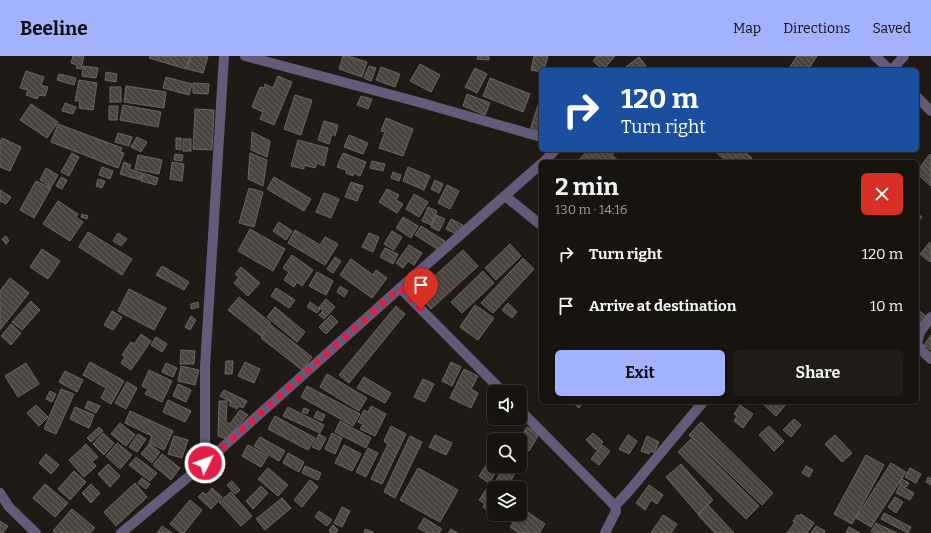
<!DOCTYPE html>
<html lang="en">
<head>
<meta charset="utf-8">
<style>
	:root { --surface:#171410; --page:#201d19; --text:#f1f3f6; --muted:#9e9e9f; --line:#363330; --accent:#a3b2fd }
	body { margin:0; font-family:Bitter,serif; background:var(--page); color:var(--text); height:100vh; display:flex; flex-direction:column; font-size:15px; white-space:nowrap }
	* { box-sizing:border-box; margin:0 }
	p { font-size:13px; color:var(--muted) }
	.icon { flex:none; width:22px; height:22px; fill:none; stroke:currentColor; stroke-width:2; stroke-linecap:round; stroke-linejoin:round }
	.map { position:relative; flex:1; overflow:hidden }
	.sheet { position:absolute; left:539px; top:104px; width:380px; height:244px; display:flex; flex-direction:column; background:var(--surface); border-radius:6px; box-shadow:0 2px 6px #0003,0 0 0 1px var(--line) }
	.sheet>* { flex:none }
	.top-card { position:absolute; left:539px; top:12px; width:380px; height:84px; border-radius:6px; box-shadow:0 2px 6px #0003,0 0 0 1px var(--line); background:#1a4fa0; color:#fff; overflow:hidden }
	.fabs { position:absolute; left:487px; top:329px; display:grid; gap:8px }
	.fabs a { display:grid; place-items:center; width:40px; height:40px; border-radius:6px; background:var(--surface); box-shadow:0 2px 6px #0003,0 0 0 1px var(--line); font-size:20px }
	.pin { position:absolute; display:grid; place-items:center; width:34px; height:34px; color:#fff; margin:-41px -17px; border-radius:50% 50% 50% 0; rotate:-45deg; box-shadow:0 0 4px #0007 }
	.pin .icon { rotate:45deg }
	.me { position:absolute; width:44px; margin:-22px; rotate:48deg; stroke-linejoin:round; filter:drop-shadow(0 0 3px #0008) }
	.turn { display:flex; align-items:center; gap:14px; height:84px; padding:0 16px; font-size:18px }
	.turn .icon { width:52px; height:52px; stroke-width:2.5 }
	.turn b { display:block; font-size:28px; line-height:34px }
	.round { display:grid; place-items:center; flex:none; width:42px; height:42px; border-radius:6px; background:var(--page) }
	.headline { display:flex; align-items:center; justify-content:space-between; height:68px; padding:0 16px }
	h1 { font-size:24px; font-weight:700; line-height:30px }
	.cta { display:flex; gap:8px; margin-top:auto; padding:8px 16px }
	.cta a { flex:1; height:46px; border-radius:6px; background:var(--accent); color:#111; font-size:16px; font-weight:700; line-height:46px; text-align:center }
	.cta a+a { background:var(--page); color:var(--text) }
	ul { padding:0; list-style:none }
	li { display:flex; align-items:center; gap:12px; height:52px; padding:0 16px }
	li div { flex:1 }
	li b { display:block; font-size:15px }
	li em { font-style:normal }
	header { display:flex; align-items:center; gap:24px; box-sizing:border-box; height:56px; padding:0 20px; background:var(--accent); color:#111 }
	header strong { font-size:19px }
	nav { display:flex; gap:22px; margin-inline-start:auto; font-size:14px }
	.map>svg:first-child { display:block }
</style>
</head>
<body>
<header>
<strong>Beeline</strong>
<nav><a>Map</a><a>Directions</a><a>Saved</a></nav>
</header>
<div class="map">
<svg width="931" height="477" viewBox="0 0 931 477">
	<defs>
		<pattern id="building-back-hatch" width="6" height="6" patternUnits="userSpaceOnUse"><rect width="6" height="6" fill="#4a453f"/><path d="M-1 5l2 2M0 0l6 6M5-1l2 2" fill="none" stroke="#65605b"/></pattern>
	</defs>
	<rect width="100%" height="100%" fill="#1f1a15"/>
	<g fill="url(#building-back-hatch)" stroke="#6c6660">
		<path d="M73,0H84L81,13L76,12L77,9L71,7Z"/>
		<path d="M150,0H190L186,13L149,2Z"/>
		<path d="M191,0H208L203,17L187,13Z"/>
		<path d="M343,0H348L367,6L362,21L339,13Z"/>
		<path d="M478,0H489V4L477,3Z"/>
		<path d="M534,0H548L544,14H541V16L531,14Z"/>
		<path d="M597,0H615L603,14L593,5Z"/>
		<path d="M797,0H817L808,14H788Z"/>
		<path d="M639,1L646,10L641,14H622Z"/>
		<path d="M420,8L440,19L431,36L410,25Z"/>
		<path d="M83,10L98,12L96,22L82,20Z"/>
		<path d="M369,10L376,12L371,25L364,22Z"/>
		<path d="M381,11L400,18L395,31L376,24Z"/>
		<path d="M475,12L487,18L477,37L465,31Z"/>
		<path d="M26,15L44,21L41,29L48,31L45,40L39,39L37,43L26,39L28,34L20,32Z"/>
		<path d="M106,16L117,18L116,26L105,24Z"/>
		<path d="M59,18L76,22L74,29L57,24Z"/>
		<path d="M278,20L292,26L274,69L260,63L263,56L252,51L260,31L264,32L265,28L273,32Z"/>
		<path d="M166,21L192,28L189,39L163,32Z"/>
		<path d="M490,22L530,38L523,56L483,40Z"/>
		<path d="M79,24L97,27L93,54L79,52L80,45H75Z"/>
		<path d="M193,27L209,28L208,38L193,37Z"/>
		<path d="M126,30L166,36L164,52L124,46Z"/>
		<rect x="110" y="31" width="11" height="15"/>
		<path d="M467,38L490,47L485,59L463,50Z"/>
		<path d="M295,39L312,44L301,79L284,73Z"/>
		<path d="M361,40L372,43L368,53L357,49Z"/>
		<path d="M540,43H541V78L530,74Z"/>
		<path d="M65,47L76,51L73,58L62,55Z"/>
		<path d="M31,48L58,66L47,82L20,64Z"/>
		<path d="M123,49L161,56L158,71L120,64Z"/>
		<path d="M109,50H118L117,64H109Z"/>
		<path d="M195,53L214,54L212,94L193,93Z"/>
		<path d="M386,62L413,73L403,100L379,92L385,76L381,75Z"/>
		<path d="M324,65L338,69L335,80L332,78L329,88L318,84Z"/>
		<path d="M58,68L122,92L120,96L124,97L118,112L51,86Z"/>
		<path d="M252,76L270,85L267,101L251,94Z"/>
		<path d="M118,77L132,81L129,90L115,86Z"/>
		<path d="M349,79L368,87L363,98L344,91Z"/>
		<path d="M137,81L147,86L141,96L131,91Z"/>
		<path d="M2,82L21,91L10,115L0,111V86Z"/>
		<path d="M176,82H181V94L176,93Z"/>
		<rect x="183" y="83" width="8" height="12"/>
		<path d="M298,84L328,92L324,110L317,107L315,112L304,109V113L291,110Z"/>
		<path d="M588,94H616L612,99L620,106H581L579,104Z"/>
		<path d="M713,94H743L752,102L749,106H728Z"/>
		<path d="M72,97L79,101L69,120L61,116Z"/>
		<path d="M250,97L267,104L263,130L248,123Z"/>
		<path d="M343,97L366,106L360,120L354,117L353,120L346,117V114L337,111Z"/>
		<path d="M175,98L183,99L182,105L174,104Z"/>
		<path d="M930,98L931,99V130L917,118V115Z"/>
		<path d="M138,99L162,104L159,118L135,113Z"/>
		<path d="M372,105L385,108L383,115L370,112Z"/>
		<path d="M124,106L131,109L129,113L142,117L140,124L120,118Z"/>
		<path d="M172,106L184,108L182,125L170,123Z"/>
		<path d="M102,111L113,115L110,123L99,119Z"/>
		<path d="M408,111L430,120L424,134L403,125Z"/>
		<path d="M46,112L58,119L51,131L40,124Z"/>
		<path d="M393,116L401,119L399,125L391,122Z"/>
		<path d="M143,117L158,122L156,129L141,125Z"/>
		<path d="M61,121L67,124L62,133L56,130Z"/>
		<path d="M274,121L311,143L304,155L267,133Z"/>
		<path d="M98,123L105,125L102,132L96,130Z"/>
		<path d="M435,124L443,128L439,137L431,133Z"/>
		<path d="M36,125L51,132L34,162L20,154Z"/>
		<path d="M351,126L363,130L357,145L345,141Z"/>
		<path d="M354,128L363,131L361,136L353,133Z"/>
		<path d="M447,129L459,135L450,153L438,147Z"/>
		<path d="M249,132L263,136L254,171L239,167Z"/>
		<path d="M387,133L399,139L396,144L403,148L397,157L379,146Z"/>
		<path d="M0,134L11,141L6,148L0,145Z"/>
		<path d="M324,137L339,143L331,162L316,156Z"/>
		<path d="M414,138L428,146L419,161L406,153Z"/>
		<path d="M58,145L78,158L76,161L83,166L70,185L43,168Z"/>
		<path d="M428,151L437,155L431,169L422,165Z"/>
		<path d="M917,157L922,161L917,167Z"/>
		<path d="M82,158L88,160L87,163L81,161Z"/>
		<path d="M436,159L445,163L439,175L431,171Z"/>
		<path d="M403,161L418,170L411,182L396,172Z"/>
		<path d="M451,163L463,169L458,179L446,173Z"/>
		<path d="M279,166L292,175L286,184L273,175Z"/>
		<path d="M421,170L445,185L439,194L415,179Z"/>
		<path d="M250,173L285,193L273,215L238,195Z"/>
		<path d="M295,174L320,189L325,181L338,188L325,209L288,187Z"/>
		<path d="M392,175L402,181L394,194L384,188Z"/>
		<path d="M88,176L132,203L122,219L79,191Z"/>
		<path d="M118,177L127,183L121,190L113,185Z"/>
		<path d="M369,177L379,181L373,196L362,191Z"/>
		<path d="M6,180L9,185L6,188L2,183Z"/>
		<path d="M930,186L931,205L930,206L920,198Z"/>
		<path d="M510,188L521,200L496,224L485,212Z"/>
		<path d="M409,189L422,197L414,209L408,205L403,212L396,207Z"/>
		<path d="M385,192L398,198L393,208L380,201Z"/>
		<path d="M42,193L60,205L48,223L30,211Z"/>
		<path d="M463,194L478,210L431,253L416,237Z"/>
		<path d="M292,199L313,214L302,230L297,226L294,231L284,224L289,216L283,212Z"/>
		<path d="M335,201L341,205L333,217L327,213Z"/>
		<path d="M523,202L534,213L493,257L481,247Z"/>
		<path d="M351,203L373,219L376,214L387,222L372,242L340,219Z"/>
		<path d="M162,210L189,226L184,234L156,219Z"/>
		<path d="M241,211L260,227L248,240L234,227L239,221L235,218Z"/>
		<path d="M483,215L494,227L462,257L451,246Z"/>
		<path d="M317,216L333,225L326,239L309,230Z"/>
		<path d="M10,222L29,237L0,274V235Z"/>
		<path d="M340,230L348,235L344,241L337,236Z"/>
		<path d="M276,232L295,244L289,252L271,240Z"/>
		<path d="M129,233L166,252L154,274L118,255Z"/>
		<path d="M239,241L271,267L261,280L228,254Z"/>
		<path d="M326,243L335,251L324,263L319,259L323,255L319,251Z"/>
		<path d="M31,245L40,254L22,274L12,266Z"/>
		<path d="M198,246L199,251L191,253V248Z"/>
		<path d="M310,246L320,253L317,257L307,251Z"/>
		<path d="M508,247L517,256L512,262L502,254Z"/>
		<path d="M475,249L494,262L478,284L460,271Z"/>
		<path d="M396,250L405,258L349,327L339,319Z"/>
		<path d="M275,251L305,276L297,286L267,261Z"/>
		<path d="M917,253L926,260L917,272Z"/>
		<path d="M112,255L122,261L113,274L104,269Z"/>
		<path d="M331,259L338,266L326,278L319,271Z"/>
		<path d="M191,260L196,264L190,274L185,271Z"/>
		<path d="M11,268L21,277L11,289L1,280Z"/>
		<path d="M271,269L312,301L302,314L261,282Z"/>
		<path d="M141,278L151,285L131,314L121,307L125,301L122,299L131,286L134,288Z"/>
		<path d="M931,279V294L924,289Z"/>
		<path d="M156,281L167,288L162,296L151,289Z"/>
		<path d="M181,294L195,295L194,308H180Z"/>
		<path d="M226,305H233L232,318H225Z"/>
		<path d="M90,306L124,325L111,348L101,342L106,332L83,319Z"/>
		<path d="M245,306L260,313L254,327L238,320Z"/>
		<path d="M451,306L461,311L452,330L442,325Z"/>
		<path d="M26,307L39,328L18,341L5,320Z"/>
		<path d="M166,307L177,312L173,321L162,316Z"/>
		<path d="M181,310L199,314L195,329L178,325Z"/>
		<path d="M464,313L478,320L471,333L478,337L471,352L450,342Z"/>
		<path d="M149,314L172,325L162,346L145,338L148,333L142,330Z"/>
		<path d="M65,315L83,324L77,336L59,326Z"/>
		<path d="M327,318L367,342L359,355L320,331Z"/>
		<path d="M364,321L391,337L385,347L357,332Z"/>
		<path d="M423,323L434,328L425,346L414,341Z"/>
		<path d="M127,326L137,332L126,353L115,347Z"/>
		<path d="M178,328L191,334L186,346L173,340Z"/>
		<path d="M307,330L360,358L353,370L301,341Z"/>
		<path d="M61,333L74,338L56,378L44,373Z"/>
		<path d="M224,334L247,345L243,352L239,350L237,353L229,349L231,346L220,340Z"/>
		<path d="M50,335L56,338L52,346L46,343Z"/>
		<path d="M168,344L191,355L185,366L163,356Z"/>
		<path d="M88,345L100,350L96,357L85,352Z"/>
		<path d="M219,345H227L226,366L230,368L240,354L248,359L226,383L218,380Z"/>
		<path d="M572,346H583L579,352Z"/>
		<path d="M766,346H788L776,360L763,348Z"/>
		<path d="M36,349L48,361L39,370L27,357Z"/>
		<path d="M740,349L753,358L743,372L734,365L737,360L734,358Z"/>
		<path d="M371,350L386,358L375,380L360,373L363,368L358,366L364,354L368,356Z"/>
		<path d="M75,351L94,359L89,372L70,363Z"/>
		<path d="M288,351L324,369L320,377L283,360Z"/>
		<path d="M304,352L309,354L307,358L302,356Z"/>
		<path d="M130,355L173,375L164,394L149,387L152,380L125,367Z"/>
		<path d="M317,355L325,359L322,365L314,361Z"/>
		<path d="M275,360L315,382L308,394L268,373Z"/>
		<path d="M794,363L801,369L791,381L783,374Z"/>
		<path d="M340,365L371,382L366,392L335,376Z"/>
		<path d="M701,366L773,437L762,449L689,379Z"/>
		<path d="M120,367L135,379L126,390L111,378Z"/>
		<path d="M391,370L406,378L382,428L371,423L388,388L384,385Z"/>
		<path d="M769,370L784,385L774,395L759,379Z"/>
		<path d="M99,371L103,375L91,386L87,382Z"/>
		<path d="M527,371L539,378L529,395L520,389L519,384Z"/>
		<path d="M103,377L114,387L104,399L93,388Z"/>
		<path d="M332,377L342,382L335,398L325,393Z"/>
		<path d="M593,377L603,386L596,394L586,384Z"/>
		<path d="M138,378L146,383L137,396L129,391Z"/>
		<path d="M319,378L326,382L320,394L312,391Z"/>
		<path d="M435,379L452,387L446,399L429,391Z"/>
		<path d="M628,379L637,385L629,398L619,393Z"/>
		<path d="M835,379L852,397L842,406L825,388Z"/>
		<path d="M174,380L188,384L182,402L168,398Z"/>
		<path d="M410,380L422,386L395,442L384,436Z"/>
		<path d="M647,380L659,386L654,397L651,395L649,398L641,395Z"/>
		<path d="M260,381L285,395L279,405L254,390Z"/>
		<path d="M691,383L759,450L746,463L678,396Z"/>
		<path d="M117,387L132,399L120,413L106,400Z"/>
		<path d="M86,388L98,401L93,405L82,392Z"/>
		<path d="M149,388L160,396L152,407L141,398Z"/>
		<path d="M248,389L268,400L261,411L242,400Z"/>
		<path d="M344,389L361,398L352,415L335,407Z"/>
		<path d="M602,389L610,395L599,409L591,403Z"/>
		<path d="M520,391L527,395L520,408Z"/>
		<path d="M368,392L378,397L366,421L356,416Z"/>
		<path d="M81,393L96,410L84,421L69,404Z"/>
		<path d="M288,397L304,406L299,416L283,407Z"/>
		<path d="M46,398L59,409L51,418L39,407Z"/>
		<path d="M162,398L180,412L171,424L153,409Z"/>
		<path d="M494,398V410H500L489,427L479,420Z"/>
		<path d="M866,399L884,409L852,468L834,458Z"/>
		<path d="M136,401L157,417L150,425L129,409Z"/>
		<path d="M891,407L906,416L871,471L856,462Z"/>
		<path d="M108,408L120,420L110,431L98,418Z"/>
		<path d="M681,408L713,444L698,458L666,421Z"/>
		<path d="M305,410L321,417L318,424L302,417Z"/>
		<path d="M504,410H519L507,432L495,426Z"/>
		<path d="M806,410L813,414L809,421L802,417Z"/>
		<path d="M268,412L288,429L278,440L258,423Z"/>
		<path d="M418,412L458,434L440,466L400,444Z"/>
		<path d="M910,412L921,418L916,427L905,421Z"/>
		<path d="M211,414L218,422L210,428L204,419Z"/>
		<path d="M74,415L86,426L70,444L58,433Z"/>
		<path d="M928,421L931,423V429L926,426Z"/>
		<path d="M142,422L150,428L146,433L138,427Z"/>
		<path d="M902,423L909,427L906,431L899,427Z"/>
		<path d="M310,424L318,431L302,451L294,444Z"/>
		<path d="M232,425L240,434L235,438L227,429Z"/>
		<path d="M135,427L147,441L116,470L104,456Z"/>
		<path d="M45,428L68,447L55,461L33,442Z"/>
		<path d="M91,428L100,437L91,447L82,437Z"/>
		<path d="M489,429L494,433V458H520V451L545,468L539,477H519L510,471L513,467L503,460L501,463L483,451L485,448L479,444Z"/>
		<path d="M649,429L663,439L657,448L651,444L645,454L636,447Z"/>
		<path d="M900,429L914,437L910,444L896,437Z"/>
		<path d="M261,430L268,437L253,453L246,445Z"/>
		<path d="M212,432L222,441L211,453L198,441L203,436L206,439Z"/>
		<path d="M231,436L252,460L241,470L219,446Z"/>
		<path d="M895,441L903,446L896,457L888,451Z"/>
		<path d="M282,442L291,452L265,474L256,463Z"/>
		<path d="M190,444L202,454L184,477H181L170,468Z"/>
		<path d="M708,449L734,477H715L698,459Z"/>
		<path d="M342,451L350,455L342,471L334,467Z"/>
		<path d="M72,453L95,472L90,477H56L53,475Z"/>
		<path d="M319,455L332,464L327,470L315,461Z"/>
		<path d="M884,457L911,471L908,477L881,463Z"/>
		<path d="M801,458L814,467L807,477H787L795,466L793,465L797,459L799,460Z"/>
		<path d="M663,459L677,468L671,477H651Z"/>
		<path d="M424,462L442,473L439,477H427L418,472Z"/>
		<path d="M0,465L8,470L3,477H0Z"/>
		<path d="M876,467L897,477H875L871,475Z"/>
		<path d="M333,469L338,474L336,477H331L329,474Z"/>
		<path d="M162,470L172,477H157Z"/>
		<path d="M816,470L825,475L824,477H811Z"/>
		<path d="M849,471L860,477H846Z"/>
		<path d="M365,473L373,476V477H364Z"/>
		<path d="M451,473L458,477H448Z"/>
	</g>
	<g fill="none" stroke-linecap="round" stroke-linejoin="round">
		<g stroke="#645b7a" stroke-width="10">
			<path d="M245,0L422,47L541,81"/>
			<path d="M875,0L890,14"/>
			<path d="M892,14L904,0"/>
			<path d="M917,41L931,55"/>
			<path d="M544,106L555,94"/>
			<path d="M505,140L541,169"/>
			<path d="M400,232L503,336"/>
			<path d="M917,287L920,276L931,261"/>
			<path d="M917,288L922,295L931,303"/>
			<path d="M520,354L615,450L616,455L605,477"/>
			<path d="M205,407V311L224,0"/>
			<path d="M0,437L9,451L36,477"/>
			<path d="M615,450L629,435L703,346"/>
			<path d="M121,477L205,407L400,232L541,108"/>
		</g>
	</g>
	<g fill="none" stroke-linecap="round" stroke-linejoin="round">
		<path stroke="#e11d48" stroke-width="7" stroke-dasharray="0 12.6" d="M205,407L400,232L421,253"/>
	</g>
</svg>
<div class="fabs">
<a><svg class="icon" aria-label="sound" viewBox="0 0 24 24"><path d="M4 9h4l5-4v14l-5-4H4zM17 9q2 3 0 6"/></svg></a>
<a><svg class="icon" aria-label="search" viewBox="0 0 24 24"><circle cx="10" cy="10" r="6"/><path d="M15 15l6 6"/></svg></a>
<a><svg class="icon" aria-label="layers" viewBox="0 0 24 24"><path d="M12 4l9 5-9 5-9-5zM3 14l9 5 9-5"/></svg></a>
</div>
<div class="pin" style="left:421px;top:253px;background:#d93025"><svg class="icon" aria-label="arrive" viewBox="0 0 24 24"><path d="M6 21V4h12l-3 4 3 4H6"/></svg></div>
<svg class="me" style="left:205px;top:407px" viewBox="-20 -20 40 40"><circle r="17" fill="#e11d48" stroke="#fff" stroke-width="3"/><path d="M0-11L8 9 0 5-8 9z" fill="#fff"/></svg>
<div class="top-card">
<div class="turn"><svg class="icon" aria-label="right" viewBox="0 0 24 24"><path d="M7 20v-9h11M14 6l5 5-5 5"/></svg><div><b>120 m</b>Turn right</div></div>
</div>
<section class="sheet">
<div class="headline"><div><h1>2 min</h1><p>130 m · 14:16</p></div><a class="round" style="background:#d93025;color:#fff"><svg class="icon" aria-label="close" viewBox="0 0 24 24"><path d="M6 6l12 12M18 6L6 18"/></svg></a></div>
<ul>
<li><svg class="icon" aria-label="right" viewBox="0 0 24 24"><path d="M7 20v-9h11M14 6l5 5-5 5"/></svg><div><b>Turn right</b></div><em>120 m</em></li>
<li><svg class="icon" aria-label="arrive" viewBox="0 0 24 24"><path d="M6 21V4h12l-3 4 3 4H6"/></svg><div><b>Arrive at destination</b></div><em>10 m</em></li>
</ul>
<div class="cta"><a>Exit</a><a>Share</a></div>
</section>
</div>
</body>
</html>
